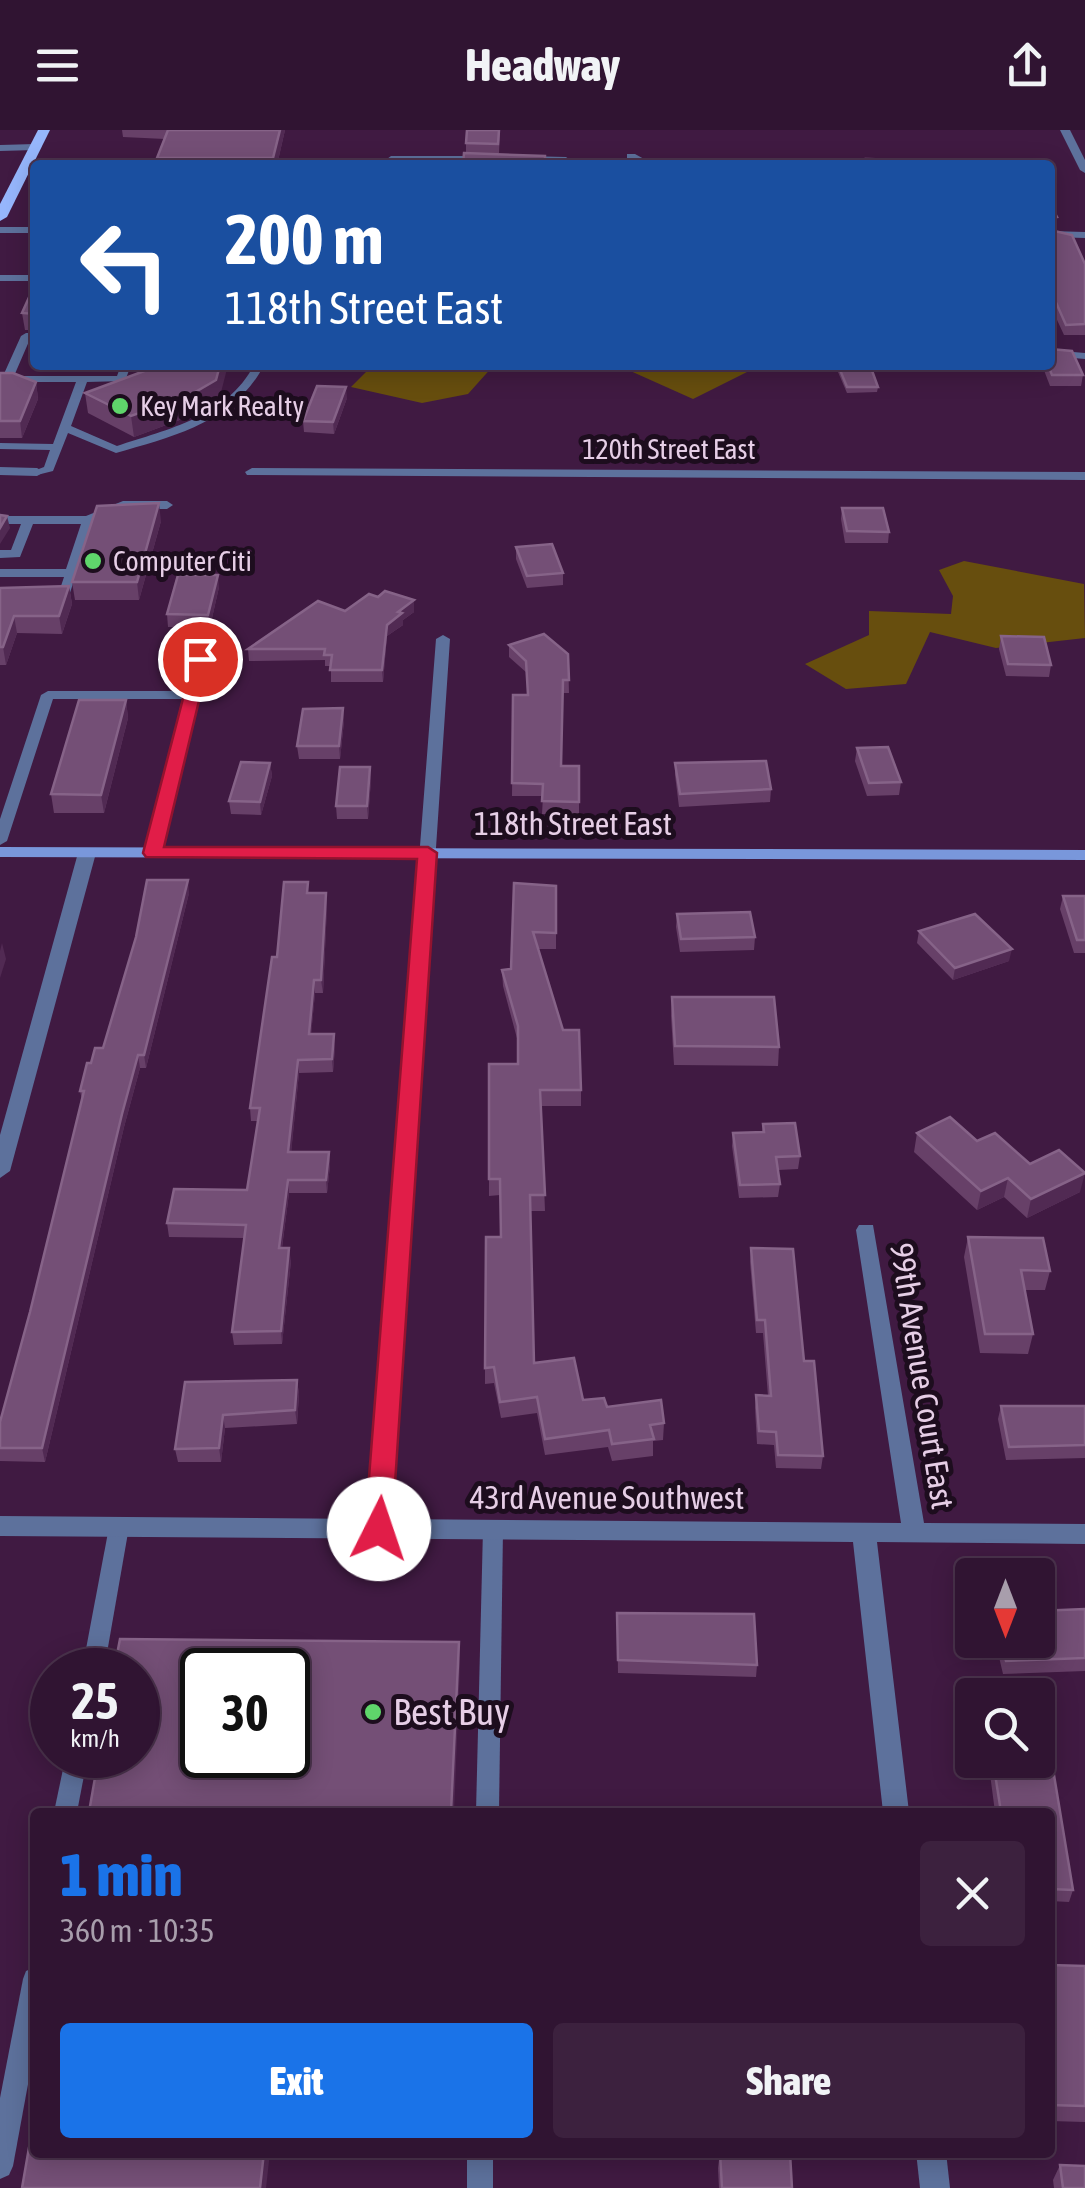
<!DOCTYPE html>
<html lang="en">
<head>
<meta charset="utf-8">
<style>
	:root { --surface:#301432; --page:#3c213e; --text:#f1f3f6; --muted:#a89eac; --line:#4b334d; --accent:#1a73e8 }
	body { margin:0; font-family:"Asap Condensed",sans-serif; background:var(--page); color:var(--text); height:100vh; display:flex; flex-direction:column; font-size:38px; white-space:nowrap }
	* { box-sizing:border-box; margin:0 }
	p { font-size:32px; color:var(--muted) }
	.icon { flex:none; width:55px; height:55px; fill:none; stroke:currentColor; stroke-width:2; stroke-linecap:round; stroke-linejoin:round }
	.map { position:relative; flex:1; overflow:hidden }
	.side { position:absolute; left:30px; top:1678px; width:1025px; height:350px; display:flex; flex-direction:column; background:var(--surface); border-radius:10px; box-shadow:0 5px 25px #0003,0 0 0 2px var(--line) }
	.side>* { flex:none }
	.guide { position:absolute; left:30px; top:30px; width:1025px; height:210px; border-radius:10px; box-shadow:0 5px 25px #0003,0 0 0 2px var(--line); background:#1a4fa0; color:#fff; overflow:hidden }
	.needle { width:65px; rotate:180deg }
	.buttons { position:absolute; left:955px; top:1428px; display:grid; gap:20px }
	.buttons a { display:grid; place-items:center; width:100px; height:100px; border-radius:10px; background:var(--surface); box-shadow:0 5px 25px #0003,0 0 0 2px var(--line); font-size:50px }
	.speed { position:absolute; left:30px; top:1518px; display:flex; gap:20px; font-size:50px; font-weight:700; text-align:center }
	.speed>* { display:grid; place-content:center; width:130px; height:130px; border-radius:50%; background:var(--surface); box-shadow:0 5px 25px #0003,0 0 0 2px var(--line); line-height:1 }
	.speed small { font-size:25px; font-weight:400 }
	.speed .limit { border:5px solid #111; border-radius:15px; background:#fff; color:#111 }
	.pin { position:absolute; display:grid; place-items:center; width:85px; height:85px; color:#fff; margin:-42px; border:5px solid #fff; border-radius:50%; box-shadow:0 2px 10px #0007 }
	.me { position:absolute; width:110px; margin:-55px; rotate:4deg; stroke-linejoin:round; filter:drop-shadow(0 0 8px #0008) }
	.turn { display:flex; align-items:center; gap:35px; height:210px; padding:0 30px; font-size:45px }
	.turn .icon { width:130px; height:130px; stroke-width:2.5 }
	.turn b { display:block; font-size:70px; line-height:85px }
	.round { display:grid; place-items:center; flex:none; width:105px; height:105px; border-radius:10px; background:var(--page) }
	.headline { display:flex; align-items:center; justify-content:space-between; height:170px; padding:0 30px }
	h1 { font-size:60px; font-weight:800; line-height:75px; color:var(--accent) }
	.cta { display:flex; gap:20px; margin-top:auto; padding:20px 30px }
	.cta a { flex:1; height:115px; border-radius:10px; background:var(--accent); color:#fff; font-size:40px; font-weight:800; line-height:115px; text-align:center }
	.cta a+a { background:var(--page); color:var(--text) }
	header { display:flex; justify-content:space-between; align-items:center; height:130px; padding:0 30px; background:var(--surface); font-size:45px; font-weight:800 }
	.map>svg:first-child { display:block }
</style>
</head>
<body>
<header><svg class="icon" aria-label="menu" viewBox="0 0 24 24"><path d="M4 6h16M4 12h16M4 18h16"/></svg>Headway<svg class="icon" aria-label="share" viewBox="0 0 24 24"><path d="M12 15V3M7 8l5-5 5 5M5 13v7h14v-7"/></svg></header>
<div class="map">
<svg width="1085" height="2058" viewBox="0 0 1085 2058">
	<rect width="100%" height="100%" fill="#401a42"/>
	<g fill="#674e0e">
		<path d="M373,235H494L468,264L422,273L351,257Z"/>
		<path d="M617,235H761L693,269Z"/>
		<path d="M964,431L1084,454L1085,508L996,518L930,502L906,554L846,559L805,534L869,505V481L951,484L953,466L939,440Z"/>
	</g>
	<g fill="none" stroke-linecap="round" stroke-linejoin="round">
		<g fill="#5d719c" fill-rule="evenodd">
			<path d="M0,15L35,14L39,17L35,20L0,21Z"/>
			<path d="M391,26H484L488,29L484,32H395L394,35H386L387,29Z"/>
			<path d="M525,26L566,27L570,30V35L522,31Z"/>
			<rect x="0" y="145" width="35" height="6"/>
			<path d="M26,203H35V209H30L14,246H117L121,235H131L125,251L87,252L71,296L117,316C168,299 227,287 254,235H264C236,291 173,307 116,323L68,303L53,341L37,345L31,342L44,337L50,320L0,319V313L53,314L76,252H0V246H3L21,206Z"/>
			<path d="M1050,220L1085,223V229L1050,226Z"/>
			<path d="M123,371H167L173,375L167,379H125L93,392L67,472L56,473L50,469L58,465L64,447H0V439H66L81,394H33L20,427L0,428V420H11L21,394H0V386H86Z"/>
			<path d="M48,561H192L199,565L192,569H53L7,711L0,715V689L41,565Z"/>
			<path d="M119,1389L126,1391L129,1397L104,1540H82L109,1397L112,1391Z"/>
			<path d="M493,1391L500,1393L503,1399L499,1682H476L483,1399L486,1393Z"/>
			<path d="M66,1625H88L77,1682H54Z"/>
			<path d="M35,1837V1916L13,2036L9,2045L0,2049V1968L23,1849L26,1841Z"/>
			<rect x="467" y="2022" width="26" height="36"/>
		</g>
		<g fill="#5d719c" fill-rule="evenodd">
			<path d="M1060,0H1070L1085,30V43L1080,40Z"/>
			<path d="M627,24H635L655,35H642L627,28Z"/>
			<rect x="0" y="97" width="35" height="6"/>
			<path d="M1050,101L1085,102V108L1050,107Z"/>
			<path d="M0,337L37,338L44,342L37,346L0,345Z"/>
			<path d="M252,338L1085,342V350L247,345L245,342Z"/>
			<path d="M443,505L450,509L391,1389L901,1393L856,1100L859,1095H873L924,1393L1085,1394V1414L877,1412L909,1682H883L853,1412L0,1406V1386L368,1389L436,509Z"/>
			<path d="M200,524L208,529L162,723L153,728L144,723L192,529Z"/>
			<path d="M87,718L96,723L10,1041L0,1048V1005L78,723Z"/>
			<path d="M916,2022H946L950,2058H920Z"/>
		</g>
		<path fill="#7997db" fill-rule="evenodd" d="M0,717L1085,720V730L0,727Z"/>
		<path fill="#96b6fc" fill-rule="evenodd" d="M38,0H50L7,87L0,91V74Z"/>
	</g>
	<g fill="#674068">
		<path d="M122,0H285L277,35H158L157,28L165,9L123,7Z"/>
		<path d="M500,0L499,23H466V13Z"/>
		<path d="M1050,100L1085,134V205H1064L1052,179H1050Z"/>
		<path d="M35,154V200H25L22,183Z"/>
		<path d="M835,235H870L878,257L877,262L847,263Z"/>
		<path d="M1042,235H1050L1083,245L1081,256H1050Z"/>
		<path d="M0,243L36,252L38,269L22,308H0Z"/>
		<path d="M85,263L219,270L193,285L134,307L88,283Z"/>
		<path d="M347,268L334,304L304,302L303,291Z"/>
		<path d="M842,378L889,402L888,413H845L841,389Z"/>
		<path d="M161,391L139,470H75L72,452Z"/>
		<path d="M516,417L563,443V455L527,458L516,429Z"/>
		<path d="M69,456L72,474L62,504L17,503L6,535H0V458Z"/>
		<path d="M219,457L210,497H168L167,484Z"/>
		<path d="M378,467L414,470V482L403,490V495L387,506L383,552H331V536H325V530L249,531L248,519Z"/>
		<path d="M1001,506L1051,535L1049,547L1006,546L999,519Z"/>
		<path d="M509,515L568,524L569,563H563L561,636H579V684H542L543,666H512L513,565H527V543L509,527Z"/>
		<path d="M126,570L128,588L104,683H54L51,664Z"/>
		<path d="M343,578L344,591L340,629H299L297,616Z"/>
		<path d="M857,618L901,652L899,665L867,666L855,631Z"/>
		<path d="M270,633L272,646L261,685L231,684L229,671Z"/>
		<path d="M675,633L771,659L770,672L679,677L675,645Z"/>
		<path d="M371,650L368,689H337L336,676Z"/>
		<path d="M556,756V819H538L581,960V976H541L545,1081H530L534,1233L583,1270L664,1293L663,1310L653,1311V1326L612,1331L608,1317L545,1325L537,1283L501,1288L494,1253L485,1254V1238L501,1107L500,1065L489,1066V934H518V912L503,856L502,840L511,839Z"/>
		<path d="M189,763L146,938H140L124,997L45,1332L0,1331V1292L30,1182L82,970L80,961L91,933L103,918Z"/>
		<path d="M309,763H326L327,776L323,863H315L311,904L335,917L333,942L299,943L291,1022H329L330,1035L327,1063H289L282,1118L291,1131L282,1214L234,1215L232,1202L244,1108L169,1107L167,1093L247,1060L258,991H251L250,978L277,827Z"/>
		<path d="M1063,766H1085V823H1074L1060,779Z"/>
		<path d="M677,784L755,807L754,820L680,822L676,797Z"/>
		<path d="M919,801L1009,831L953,850L917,813Z"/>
		<path d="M672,867L779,917L778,936L674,935L671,886Z"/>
		<path d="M763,994L800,1026L798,1039L778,1040L780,1054L778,1067L739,1068L732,1016L733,1003L762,1002Z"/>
		<path d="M917,1003L977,1011L1030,1034L1080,1062L1027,1088L1004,1067L977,1080L914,1022Z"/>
		<path d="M968,1107L1050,1141L1045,1160H1025L1033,1204L1028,1224L980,1223L964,1127Z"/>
		<path d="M751,1118L804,1231L823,1326L821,1339L776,1338L774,1315L757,1314L755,1278L756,1265L768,1266L763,1203H756L750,1132Z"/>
		<path d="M297,1250L299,1264L297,1294L225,1298L221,1332H178L175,1319L185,1252Z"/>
		<path d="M1001,1276H1085V1328L1006,1330L998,1289Z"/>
		<path d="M1085,1479V1541L1003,1544L995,1510H1038Z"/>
		<path d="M617,1483L757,1535L756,1547L618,1543Z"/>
		<path d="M993,1631L1052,1633L1073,1760L1069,1772L1050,1771V1682H995L990,1644Z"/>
		<path d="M1050,1835L1085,1836V1992L1050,1991Z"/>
		<path d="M720,2022L792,2058H719L718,2038Z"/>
		<path d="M1060,2035L1085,2058H1054L1053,2050Z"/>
	</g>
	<g fill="#512a53">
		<path d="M280,0H285L277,35H274L273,28Z"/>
		<path d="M1057,87L1055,97L1050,98V88Z"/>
		<path d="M220,235H228L219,270L193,285L134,307L131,286Z"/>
		<path d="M36,252L38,269L22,308L20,291Z"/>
		<path d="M346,257L347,268L334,304L333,292Z"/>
		<path d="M159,373L161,391L139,470L137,452Z"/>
		<path d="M7,386L10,398L0,414V398Z"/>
		<path d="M218,445L219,457L210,497L208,485Z"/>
		<path d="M69,456L72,474L62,504L59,486Z"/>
		<path d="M414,470V482L403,490V495L387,506L383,552L382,540L387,495L398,482Z"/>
		<path d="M14,486L17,503L6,535L3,517Z"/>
		<path d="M126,570L128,588L104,683L101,665Z"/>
		<path d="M343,578L344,591L340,629L339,616Z"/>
		<path d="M270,633L272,646L261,685L260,672Z"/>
		<path d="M370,637L371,650L368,689L367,676Z"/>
		<path d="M188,750L189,763L146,938L144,925Z"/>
		<path d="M326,763L327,776L323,863L321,850Z"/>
		<path d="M2,813L6,829L0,848V821Z"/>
		<path d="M1012,819L1009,831L953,850L955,838Z"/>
		<path d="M314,850L315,863L310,917L309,904Z"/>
		<path d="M334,904L335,917L333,942L332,929Z"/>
		<path d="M138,925L140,938L124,997L45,1332L42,1318L122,984Z"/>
		<path d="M298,930L299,943L290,1035L288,1022Z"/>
		<path d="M329,1022L330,1035L327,1063L326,1050Z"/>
		<path d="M1085,1043L1080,1062L1027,1088L1031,1069Z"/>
		<path d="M1008,1048L1004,1067L977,1080L981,1061Z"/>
		<path d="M288,1050L289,1063L280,1132L279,1118Z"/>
		<path d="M289,1118L291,1131L282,1214L281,1201Z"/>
		<path d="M297,1250L299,1264L297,1294L295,1280Z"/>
		<path d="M223,1285L225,1298L221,1332L219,1318Z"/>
		<path d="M459,1512L460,1535L454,1682H451Z"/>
		<path d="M264,2022H270L266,2058H260Z"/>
		<path d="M338,2022H357L339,2028Z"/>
	</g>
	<g fill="#744f76" stroke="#866388" stroke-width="2.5" fill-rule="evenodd">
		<path d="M168,0H280L273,28H157Z"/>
		<path d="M467,0H499L498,14L466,13Z"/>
		<path d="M464,23L545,26V35H463Z"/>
		<path d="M866,29L905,30L907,35H867Z"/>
		<path d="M1050,74L1057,87L1050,88Z"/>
		<path d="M1050,100L1072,105L1085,134V194L1066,195L1054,168H1050Z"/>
		<path d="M35,154V184L22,183Z"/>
		<path d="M1050,219L1072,221L1083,245H1052L1048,235H1050Z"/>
		<path d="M148,235H220L216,250L190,265L131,286L85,263L147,240Z"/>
		<path d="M838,235H870L878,257H847Z"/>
		<path d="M0,243H13L36,252L20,291H0Z"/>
		<path d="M317,256L346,257L333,292L303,291Z"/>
		<path d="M159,373L137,452H72L97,376Z"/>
		<path d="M842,378H883L889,402L847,401Z"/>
		<path d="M0,385L7,386L0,398Z"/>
		<path d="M552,414L563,443L527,446L516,417Z"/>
		<path d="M178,445H218L208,485L167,484Z"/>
		<path d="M69,456L59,486H14L3,517H0V458Z"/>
		<path d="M385,461L414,470L398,482L402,483L387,495L382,540H330L332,525H324L325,519H248L318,471L345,481L369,464L378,467Z"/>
		<path d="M544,504L568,524L569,550H563L561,636H579V672L542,671L543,654L512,653L513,565H528L526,531L509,515Z"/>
		<path d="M1001,506L1044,507L1051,535L1008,534Z"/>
		<path d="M79,570H126L101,665L51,664Z"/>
		<path d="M343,578L339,616H297L303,579Z"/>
		<path d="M888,617L901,652L869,653L857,618Z"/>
		<path d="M766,631L771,659L680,664L675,633Z"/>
		<path d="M241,632L270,633L260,672L229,671Z"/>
		<path d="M340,637H370L367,676H336Z"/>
		<path d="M147,750H188L144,925H138L122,984L42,1318H0V1292L30,1182L84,961H80L87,933H91L95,918H103L136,807Z"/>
		<path d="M284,752H308L307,763H326L321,850H314L309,904H334L332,929L298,930L288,1022H329L326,1050H288L279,1118H289L281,1201L232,1202L246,1095L167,1093L174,1059L247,1060L260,978H250L272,827H277Z"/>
		<path d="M514,753L556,756V803L533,802L563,900H579L581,960H540L545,1065H530L534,1233L574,1228L583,1270L604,1268L607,1277L661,1270L664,1293L650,1295L654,1309L612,1314L609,1300L545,1309L537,1267L500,1272L494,1237L485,1238L486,1107H501L500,1049H489V934H518V896L502,840L511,839Z"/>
		<path d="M1063,766H1085V810H1077Z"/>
		<path d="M750,782L755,807L681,809L677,784Z"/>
		<path d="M975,784L1012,819L955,838L919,801Z"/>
		<path d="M672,867H774L779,917L675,916Z"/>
		<path d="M950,987L977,1011L995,1003L1030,1034L1059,1020L1085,1043L1031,1069L1008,1048L981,1061L917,1003Z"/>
		<path d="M795,993L800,1026L776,1027L780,1054L740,1055L733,1003L764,1002L763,994Z"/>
		<path d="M968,1107L1043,1108L1050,1141L1021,1140L1033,1204H985Z"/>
		<path d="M751,1118L793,1119L804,1231H814L823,1326L778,1325L776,1302L759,1301L756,1265L771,1266L765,1190H757Z"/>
		<path d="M297,1250L295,1280L223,1285L219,1318L175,1319L185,1252Z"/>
		<path d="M1001,1276H1085V1315L1009,1317Z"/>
		<path d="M1085,1479V1528L1006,1531L1001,1510H1038V1481Z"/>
		<path d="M617,1483L754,1484L757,1535L618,1530Z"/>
		<path d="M120,1509L459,1512L451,1682H89L99,1625H138V1540H114ZM202,1540H288V1625H202Z"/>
		<path d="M993,1631L1052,1633L1073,1760L1050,1759V1682H1001Z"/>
		<path d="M1050,1835L1085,1836V1976L1050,1975Z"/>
		<path d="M35,1983V2022H264L260,2058H22Z"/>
		<path d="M720,2022L790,2023L792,2058H722Z"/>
		<path d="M1060,2035L1085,2036V2058H1063Z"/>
	</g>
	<path fill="#e11d48" stroke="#92132f" stroke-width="2.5" d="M194,526L209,529L164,717H428L437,723L392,1399L388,1407H369L365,1399L417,729L146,727L143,723Z"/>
	<g fill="#5fd56b" stroke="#1d0d1e" stroke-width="4">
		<circle cx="120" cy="276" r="10"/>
		<circle cx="93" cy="431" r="10"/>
		<circle cx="373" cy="1582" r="10"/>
	</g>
	<g text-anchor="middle" stroke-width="10" stroke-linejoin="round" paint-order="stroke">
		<g font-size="28" fill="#e6cee6" stroke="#1d0d1e" text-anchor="start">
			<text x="140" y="286">Key Mark Realty</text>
			<text x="113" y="441">Computer Citi</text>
		</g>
		<g font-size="28" fill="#e6cee6" stroke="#1d0d1e">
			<text x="669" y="329">120th Street East</text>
		</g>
		<g font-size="32" fill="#e6cee6" stroke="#1d0d1e">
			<text x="573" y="705">118th Street East</text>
			<text transform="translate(922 1246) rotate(81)" y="11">99th Avenue Court East</text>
			<text x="607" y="1379">43rd Avenue Southwest</text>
		</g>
		<g font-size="38" fill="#e6cee6" stroke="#1d0d1e" text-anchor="start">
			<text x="393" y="1595">Best Buy</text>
		</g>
	</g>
</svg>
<div class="buttons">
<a><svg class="needle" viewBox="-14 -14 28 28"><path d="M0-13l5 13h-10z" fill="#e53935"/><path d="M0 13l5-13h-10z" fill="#a89eac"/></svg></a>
<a><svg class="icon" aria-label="search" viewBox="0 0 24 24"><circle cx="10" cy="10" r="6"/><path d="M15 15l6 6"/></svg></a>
</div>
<div class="speed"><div>25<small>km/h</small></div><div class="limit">30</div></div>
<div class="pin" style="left:200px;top:529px;background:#d93025"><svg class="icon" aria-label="arrive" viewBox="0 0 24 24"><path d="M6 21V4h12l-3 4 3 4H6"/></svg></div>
<svg class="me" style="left:379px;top:1399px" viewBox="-20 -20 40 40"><circle r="19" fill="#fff"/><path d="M0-13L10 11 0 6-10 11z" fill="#e11d48"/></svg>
<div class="guide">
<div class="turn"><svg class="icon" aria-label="left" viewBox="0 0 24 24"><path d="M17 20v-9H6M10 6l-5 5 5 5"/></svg><div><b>200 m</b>118th Street East</div></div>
</div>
<section class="side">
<div class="headline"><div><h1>1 min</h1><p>360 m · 10:35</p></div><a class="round"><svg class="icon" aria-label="close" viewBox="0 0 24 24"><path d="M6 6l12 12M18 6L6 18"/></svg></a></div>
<div class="cta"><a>Exit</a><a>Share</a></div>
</section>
</div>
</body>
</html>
